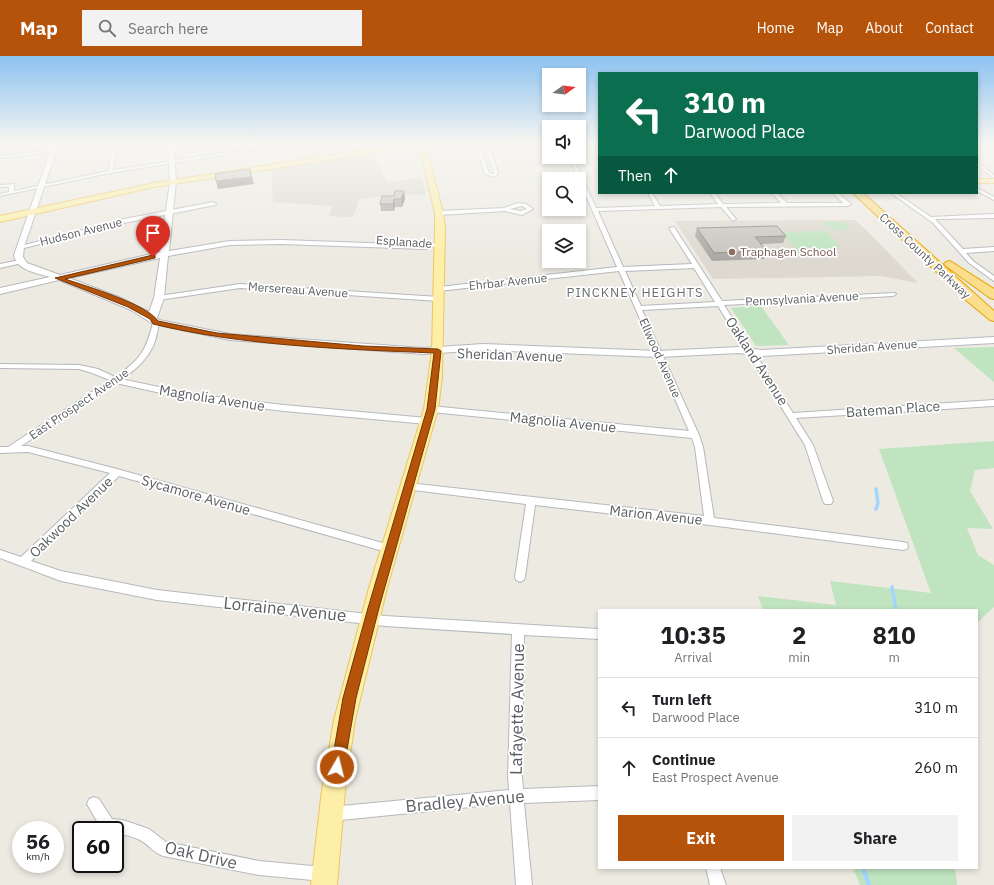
<!DOCTYPE html>
<html lang="en">
<head>
<meta charset="utf-8">
<style>
	:root { --surface:#fff; --page:#f2f2f2; --text:#202124; --muted:#757577; --line:#e0e0e0; --accent:#b45309 }
	body { margin:0; font-family:"IBM Plex Sans",sans-serif; background:var(--page); color:var(--text); height:100vh; display:flex; flex-direction:column; font-size:15px; white-space:nowrap }
	* { box-sizing:border-box; margin:0 }
	p { font-size:13px; color:var(--muted) }
	.icon { flex:none; width:22px; height:22px; fill:none; stroke:currentColor; stroke-width:2; stroke-linecap:round; stroke-linejoin:round }
	.map { position:relative; flex:1; overflow:hidden }
	.details { position:absolute; left:598px; top:553px; width:380px; height:260px; display:flex; flex-direction:column; background:var(--surface); border-radius:0px; box-shadow:0 2px 6px #0003 }
	.details>* { flex:none }
	.hud { position:absolute; left:598px; top:16px; width:380px; height:122px; border-radius:0px; box-shadow:0 2px 6px #0003; background:#0b6e4f; color:#fff; overflow:hidden }
	.needle { width:26px; rotate:75deg }
	.buttons { position:absolute; left:542px; top:12px; display:grid; gap:8px }
	.buttons a { display:grid; place-items:center; width:44px; height:44px; border-radius:0px; background:var(--surface); box-shadow:0 2px 6px #0003; font-size:20px }
	.speed { position:absolute; left:12px; top:765px; display:flex; gap:8px; font-size:20px; font-weight:700; text-align:center }
	.speed>* { display:grid; place-content:center; width:52px; height:52px; border-radius:50%; background:var(--surface); box-shadow:0 2px 6px #0003; line-height:1 }
	.speed small { font-size:10px; font-weight:400 }
	.speed .limit { border:2px solid #111; border-radius:6px; background:#fff; color:#111 }
	.pin { position:absolute; display:grid; place-items:center; width:34px; height:34px; color:#fff; margin:-41px -17px; border-radius:50% 50% 50% 0; rotate:-45deg; box-shadow:0 0 4px #0007 }
	.pin .icon { rotate:45deg }
	.me { position:absolute; width:44px; margin:-22px; rotate:8deg; stroke-linejoin:round; filter:drop-shadow(0 0 3px #0008) }
	.turn { display:flex; align-items:center; gap:14px; height:84px; padding:0 20px; font-size:18px }
	.turn .icon { width:52px; height:52px; stroke-width:2.5 }
	.turn b { display:block; font-size:28px; line-height:34px }
	.then { display:flex; align-items:center; height:38px; padding:0 20px; background:#0003; gap:8px; font-size:15px }
	.eta { display:flex; justify-content:space-evenly; align-items:center; height:68px; text-align:center }
	.eta b { font-size:24px; font-weight:800; line-height:28px }
	.action { display:flex; gap:8px; margin-top:auto; padding:8px 20px }
	.action a { flex:1; height:46px; border-radius:0px; background:var(--accent); color:#fff; font-size:16px; font-weight:800; line-height:46px; text-align:center }
	.action a+a { background:var(--page); color:var(--text) }
	ul { padding:0; list-style:none }
	li { display:flex; align-items:center; gap:12px; height:60px; padding:0 20px; border-top:1px solid var(--line) }
	li div { flex:1 }
	li b { display:block; font-size:15px }
	li em { font-style:normal }
	header { display:flex; align-items:center; gap:24px; box-sizing:border-box; height:56px; padding:0 20px; background:var(--accent); color:#fff }
	header strong { font-size:19px }
	nav { display:flex; gap:22px; margin-inline-start:auto; font-size:14px }
	.search { width:280px; height:36px; background:var(--page); display:flex; align-items:center; gap:10px; box-sizing:border-box; padding:0 14px; border-radius:0px; color:var(--muted); font-size:15px }
	.map>svg:first-child { display:block }
</style>
</head>
<body>
<header>
<strong>Map</strong>
<div class="search"><svg class="icon" aria-label="search" viewBox="0 0 24 24"><circle cx="10" cy="10" r="6"/><path d="M15 15l6 6"/></svg>Search here</div>
<nav><a>Home</a><a>Map</a><a>About</a><a>Contact</a></nav>
</header>
<div class="map">
<svg width="994" height="829" viewBox="0 0 994 829">
	<rect width="100%" height="100%" fill="#edeae2"/>
	<g fill="#ddd9d0">
		<path d="M372,97L387,126L421,122L426,139L382,140L359,144L353,161L329,160L332,150L273,146L271,113Z"/>
		<path d="M856,164L918,227L881,220L713,223L675,165Z"/>
	</g>
	<g fill="#bfe4bf">
		<path d="M822,166H843L852,173L831,174Z"/>
		<path d="M827,175L840,191L828,198L801,199L781,176Z"/>
		<path d="M761,250L789,289L756,290L731,252Z"/>
		<path d="M994,291V326L954,292Z"/>
		<path d="M994,385V412L975,414L970,435L993,473L967,472L978,499L994,509V551L977,567V554H763L758,540L836,549L830,525L931,537L879,393Z"/>
		<path d="M853,812H955L957,829H860Z"/>
	</g>
	<g fill="none" stroke-linecap="round" stroke-linejoin="round">
		<g stroke="#a2d6fd" stroke-width="3.5">
			<path d="M876,433L878,447L876,453"/>
			<path d="M892,531L896,554"/>
		</g>
		<path stroke="#a2d6fd" stroke-width="4.5" d="M863,812L869,829"/>
		<defs>
			<g id="street">
				<path d="M107,87H120L117,88L113,114L229,96L226,87H230L233,96L285,88L287,89L110,117L0,140V138L9,136V131H0V129L14,128V135L108,115L113,89L0,102V100Z"/>
				<path d="M313,87H317L325,103H321Z"/>
				<path d="M475,87H479L489,117L492,118L494,117L484,87H488L498,117L495,121L485,118Z"/>
				<path d="M569,101H573L596,152L655,150L648,137H652L660,150L718,148L710,137H715L723,148L781,147L772,137H777L787,147H843L833,137H838L850,147L851,148L848,150L726,151L736,163L733,165L721,151L598,155L623,211L692,208L669,172L674,171L722,245L895,237L896,238L893,240L724,249L793,357L994,344V350L796,362L813,389L833,445L831,448H825L823,445L805,389L718,250L642,254L699,379L703,391L714,462L903,486L907,487L908,490L907,493L903,494L710,469L535,449L525,521L524,524L520,526L516,524L515,521L526,448L405,433L403,431L405,429L408,427L704,460L695,391L692,382L431,356L427,353L431,350L689,375L619,215L439,235L436,233L439,231L617,211ZM694,212L715,246L641,250L625,215Z"/>
				<path d="M977,106L994,119V122L977,109Z"/>
				<path d="M977,132L994,141V144L977,135Z"/>
				<path d="M891,137H896L931,161L994,158V162L935,163L963,193L994,191V195L966,197L973,205L994,220V225L969,207L933,167Z"/>
				<path d="M213,146L216,148L215,149L124,167L20,193L17,191L124,163Z"/>
				<path d="M518,147L526,148L533,153L522,159L505,155L439,159L436,157L439,155L504,152ZM522,150L527,153L521,155L510,153Z"/>
				<path d="M20,204L22,205V207L0,212V208Z"/>
				<path d="M240,228L439,241L442,243L439,245L240,232L159,244L156,242L159,240Z"/>
				<path d="M156,264L159,266C158,272 157,279 155,285C150,301 135,315 121,323L192,338L284,349L427,362L431,365L427,368L284,355L192,344L116,327L21,390H28L117,413L390,489L394,490L395,493L394,496L390,497L119,420L31,505L61,515L157,534L385,560L599,573V583L524,579L522,721L523,733L599,730V744L524,747L532,829H516L510,747L331,765L326,763L324,758L326,753L331,751L509,734L508,721L512,578L385,570L157,544L61,525L0,502V494L21,501L110,417L28,396L0,397V391H8L110,324L92,317L79,313L0,312V308L79,309L98,313L115,321C139,305 147,294 153,266Z"/>
				<path d="M94,741L99,743L112,763L123,764L149,773L166,786L259,805L323,811L328,813L330,818L328,823L323,825L259,819L163,800C154,797 148,788 140,784C132,780 123,778 115,778V774H102L87,748L89,743Z"/>
				<path d="M706,812H720L726,829H710Z"/>
			</g>
			<path id="secondary" d="M53,87H59L24,191L23,201L27,207L60,219L160,196L170,126L168,92L156,87L171,88L174,92L176,126L169,195L230,185L282,184L425,189L440,186L444,188L425,193L282,188L230,189L168,200L164,242L157,262L159,264L230,278L423,292L483,288L658,295L739,291L762,294L994,281V287L762,300L739,297L658,301L483,294L423,298L230,284L153,268L131,254L59,224L0,238V232L50,221C37,217 16,214 14,199ZM160,202L154,242L149,256L119,241L69,222Z"/>
			<g id="primary">
				<path d="M410,87H427L426,90L443,157L445,171L442,321L438,353L387,532L355,664L345,734L337,829H311L322,734L334,664L369,532L424,353L432,295L435,171V157L419,90L154,131L0,166V160L154,127Z"/>
				<path d="M579,87H599V91L579,90Z"/>
				<rect x="977" y="123" width="17" height="4"/>
			</g>
			<g id="highway">
				<path d="M853,137H863L994,255V265L990,264L967,245Z"/>
				<path d="M950,205L994,233V243L990,242L946,210L944,208L946,206Z"/>
			</g>
		</defs>
		<use href="#street" stroke="#b5b8bc" stroke-width="2"/>
		<use href="#secondary" stroke="#b6b9be" stroke-width="2"/>
		<use href="#primary" stroke="#eec45a" stroke-width="2"/>
		<use href="#highway" stroke="#eaa105" stroke-width="2"/>
		<use href="#street" fill="#fff" fill-rule="evenodd"/>
		<use href="#secondary" fill="#fff" fill-rule="evenodd"/>
		<use href="#primary" fill="#fdefa7" fill-rule="evenodd"/>
		<use href="#highway" fill="#fade8b" fill-rule="evenodd"/>
	</g>
	<g fill="#aca9a4">
		<path d="M404,135L405,143L402,151H395L394,155H381L380,148L394,140Z"/>
		<path d="M697,172L786,180L783,187L761,188L767,195L764,203L712,205L695,180Z"/>
	</g>
	<g fill="#8c8a86">
		<path d="M250,113L254,128L218,133L216,125Z"/>
		<path d="M404,135L405,143L402,151L401,143Z"/>
		<path d="M394,143L395,151L394,155L393,148Z"/>
	</g>
	<g fill="#c8c5bf" stroke="#8c8a86">
		<path d="M250,113L251,121L216,125L215,118Z"/>
		<path d="M395,135H404L401,143H394L393,148H380L382,140H394Z"/>
		<path d="M777,170L786,180L755,181L767,195L714,197L697,172Z"/>
	</g>
	<linearGradient id="sky" x2="0" y2="1"><stop stop-color="#8cc2f0"/><stop offset="0.43" stop-color="#f7f6f2"/><stop offset="1" stop-color="#f7f6f2" stop-opacity="0"/></linearGradient>
	<rect width="994" height="203" fill="url(#sky)"/>
	<path fill="#b45309" stroke="#753606" d="M153,199H155V202L65,223C86,230 147,248 158,265L217,277L363,290L438,293L441,295L435,353L379,552L356,642L344,711L342,716L337,718L333,716L331,711L343,642L368,552L427,353L434,297C340,293 244,290 153,268L150,263L128,251L55,222Z"/>
	<circle fill="#8d6e63" stroke="#fff" stroke-width="1.5" cx="732" cy="196" r="4"/>
	<g text-anchor="middle" stroke-width="3.5" stroke-linejoin="round" paint-order="stroke">
		<g font-size="12" fill="#5a5e62" stroke="#fff">
			<text transform="translate(81 176) rotate(-14)" y="4">Hudson Avenue</text>
			<text transform="translate(404 186) rotate(4)" y="4">Esplanade</text>
			<text transform="translate(925 200) rotate(43)" y="4">Cross County Parkway</text>
			<text transform="translate(508 226) rotate(-6)" y="4">Ehrbar Avenue</text>
			<text transform="translate(298 234) rotate(4)" y="4">Mersereau Avenue</text>
			<text transform="translate(802 243) rotate(-3)" y="4">Pennsylvania Avenue</text>
			<text transform="translate(872 291) rotate(-4)" y="4">Sheridan Avenue</text>
			<text transform="translate(660 302) rotate(66)" y="4">Ellwood Avenue</text>
			<text transform="translate(79 348) rotate(-34)" y="4">East Prospect Avenue</text>
		</g>
		<g font-size="12" fill="#785e54" stroke="#fff" text-anchor="start">
			<text x="740" y="200">Traphagen School</text>
		</g>
		<g font-size="13" letter-spacing="1" fill="#6b7074" stroke="#fff">
			<text x="635" y="241">PINCKNEY HEIGHTS</text>
		</g>
		<g font-size="14" fill="#5a5e62" stroke="#fff">
			<text transform="translate(510 299) rotate(2)" y="5">Sheridan Avenue</text>
			<text transform="translate(757 305) rotate(57)" y="5">Oakland Avenue</text>
			<text transform="translate(212 342) rotate(9)" y="5">Magnolia Avenue</text>
			<text transform="translate(893 353) rotate(-4)" y="5">Bateman Place</text>
			<text transform="translate(563 366) rotate(6)" y="5">Magnolia Avenue</text>
			<text transform="translate(196 439) rotate(16)" y="5">Sycamore Avenue</text>
			<text transform="translate(656 459) rotate(6)" y="5">Marion Avenue</text>
			<text transform="translate(71 461) rotate(-44)" y="5">Oakwood Avenue</text>
		</g>
		<g font-size="17" fill="#5a5e62" stroke="#fff">
			<text transform="translate(285 553) rotate(6)" y="6">Lorraine Avenue</text>
			<text transform="translate(517 653) rotate(-89)" y="6">Lafayette Avenue</text>
			<text transform="translate(465 745) rotate(-5)" y="6">Bradley Avenue</text>
			<text transform="translate(201 799) rotate(13)" y="6">Oak Drive</text>
		</g>
	</g>
</svg>
<div class="buttons">
<a><svg class="needle" viewBox="-14 -14 28 28"><path d="M0-13l5 13h-10z" fill="#e53935"/><path d="M0 13l5-13h-10z" fill="#757577"/></svg></a>
<a><svg class="icon" aria-label="sound" viewBox="0 0 24 24"><path d="M4 9h4l5-4v14l-5-4H4zM17 9q2 3 0 6"/></svg></a>
<a><svg class="icon" aria-label="search" viewBox="0 0 24 24"><circle cx="10" cy="10" r="6"/><path d="M15 15l6 6"/></svg></a>
<a><svg class="icon" aria-label="layers" viewBox="0 0 24 24"><path d="M12 4l9 5-9 5-9-5zM3 14l9 5 9-5"/></svg></a>
</div>
<div class="speed"><div>56<small>km/h</small></div><div class="limit">60</div></div>
<div class="pin" style="left:153px;top:201px;background:#d93025"><svg class="icon" aria-label="arrive" viewBox="0 0 24 24"><path d="M6 21V4h12l-3 4 3 4H6"/></svg></div>
<svg class="me" style="left:337px;top:711px" viewBox="-20 -20 40 40"><circle r="17" fill="#b45309" stroke="#fff" stroke-width="3"/><path d="M0-11L8 9 0 5-8 9z" fill="#fff"/></svg>
<div class="hud">
<div class="turn"><svg class="icon" aria-label="left" viewBox="0 0 24 24"><path d="M17 20v-9H6M10 6l-5 5 5 5"/></svg><div><b>310 m</b>Darwood Place</div></div>
<div class="then">Then<svg class="icon" aria-label="ahead" viewBox="0 0 24 24"><path d="M12 20V5M6 11l6-6 6 6"/></svg></div>
</div>
<section class="details">
<div class="eta">
<div><b>10:35</b><p>Arrival</p></div>
<div><b>2</b><p>min</p></div>
<div><b>810</b><p>m</p></div>
</div>
<ul>
<li><svg class="icon" aria-label="left" viewBox="0 0 24 24"><path d="M17 20v-9H6M10 6l-5 5 5 5"/></svg><div><b>Turn left</b><p>Darwood Place</p></div><em>310 m</em></li>
<li><svg class="icon" aria-label="ahead" viewBox="0 0 24 24"><path d="M12 20V5M6 11l6-6 6 6"/></svg><div><b>Continue</b><p>East Prospect Avenue</p></div><em>260 m</em></li>
</ul>
<div class="action"><a>Exit</a><a>Share</a></div>
</section>
</div>
</body>
</html>
